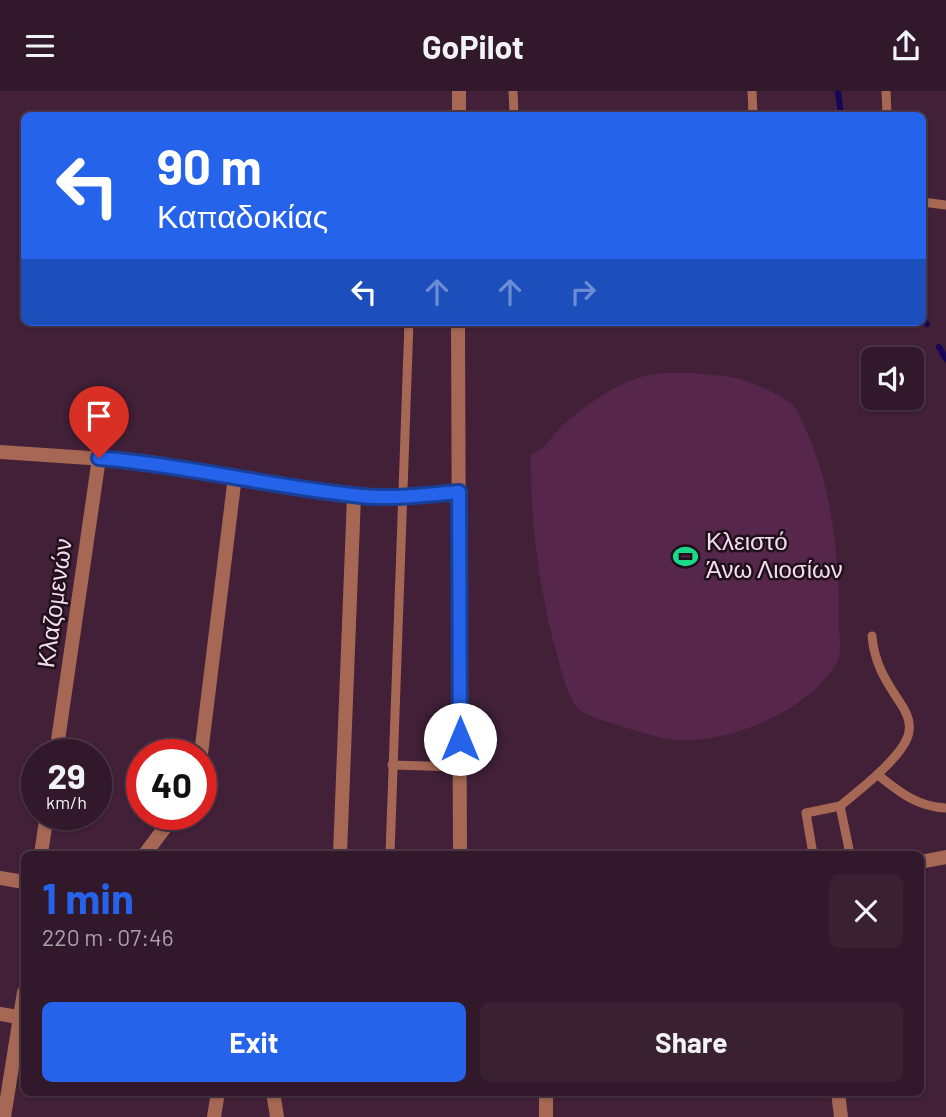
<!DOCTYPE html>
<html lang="en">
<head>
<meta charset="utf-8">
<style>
	:root { --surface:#31182a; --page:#392132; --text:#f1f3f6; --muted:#a8a0a8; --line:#4c3747; --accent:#2563eb }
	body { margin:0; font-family:Barlow,sans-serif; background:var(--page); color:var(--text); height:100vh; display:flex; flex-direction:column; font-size:26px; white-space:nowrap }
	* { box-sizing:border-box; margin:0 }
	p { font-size:23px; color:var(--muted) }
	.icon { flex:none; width:38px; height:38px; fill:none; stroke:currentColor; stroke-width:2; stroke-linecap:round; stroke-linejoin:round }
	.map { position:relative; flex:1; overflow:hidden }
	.drawer { position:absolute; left:21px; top:760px; width:903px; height:245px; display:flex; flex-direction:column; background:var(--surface); border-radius:10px; box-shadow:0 2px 5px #0004,0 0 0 2px var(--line) }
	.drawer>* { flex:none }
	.guide { position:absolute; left:21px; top:21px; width:905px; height:214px; border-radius:10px; box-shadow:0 2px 5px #0004,0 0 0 2px var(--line); background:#2563eb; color:#fff; overflow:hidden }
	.buttons { position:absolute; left:861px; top:256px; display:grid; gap:14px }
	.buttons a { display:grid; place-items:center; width:63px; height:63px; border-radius:10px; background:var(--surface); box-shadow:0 2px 5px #0004,0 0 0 2px var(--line); font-size:35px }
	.speed { position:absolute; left:21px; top:648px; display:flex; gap:14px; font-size:35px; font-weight:700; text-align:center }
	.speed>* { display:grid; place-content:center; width:91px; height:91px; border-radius:50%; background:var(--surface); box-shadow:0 2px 5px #0004,0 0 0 2px var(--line); line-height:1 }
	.speed small { font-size:18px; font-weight:400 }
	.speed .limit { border:10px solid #d22; background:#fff; color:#111 }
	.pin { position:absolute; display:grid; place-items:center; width:60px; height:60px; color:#fff; margin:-72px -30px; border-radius:50% 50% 50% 0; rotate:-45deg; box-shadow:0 0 7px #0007 }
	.pin .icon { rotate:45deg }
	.me { position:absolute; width:77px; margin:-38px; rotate:0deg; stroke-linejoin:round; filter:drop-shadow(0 0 5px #0008) }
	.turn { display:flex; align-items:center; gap:24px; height:147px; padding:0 21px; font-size:32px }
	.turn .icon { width:91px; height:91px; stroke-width:2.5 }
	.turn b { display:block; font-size:49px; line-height:60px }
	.lanes { display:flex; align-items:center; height:66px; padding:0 21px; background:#0003; justify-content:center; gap:35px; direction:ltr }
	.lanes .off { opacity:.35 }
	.round { display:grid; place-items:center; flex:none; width:74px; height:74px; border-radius:10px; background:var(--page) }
	.overview { display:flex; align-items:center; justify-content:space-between; height:119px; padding:0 21px }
	h1 { font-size:42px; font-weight:700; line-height:52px; color:var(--accent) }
	.primary-button { display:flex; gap:14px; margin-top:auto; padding:14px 21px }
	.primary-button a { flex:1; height:80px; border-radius:10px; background:var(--accent); color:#fff; font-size:28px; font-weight:700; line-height:80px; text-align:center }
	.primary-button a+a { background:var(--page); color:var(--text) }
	header { display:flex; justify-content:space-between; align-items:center; height:91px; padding:0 21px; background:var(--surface); font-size:32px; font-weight:700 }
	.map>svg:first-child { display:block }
</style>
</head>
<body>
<header><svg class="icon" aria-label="menu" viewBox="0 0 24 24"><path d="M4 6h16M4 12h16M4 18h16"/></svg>GoPilot<svg class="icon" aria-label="share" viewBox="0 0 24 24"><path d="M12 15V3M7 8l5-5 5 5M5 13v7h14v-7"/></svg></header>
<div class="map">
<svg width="946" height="1026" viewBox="0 0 946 1026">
	<rect width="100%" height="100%" fill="#412038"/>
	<path fill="#57274b" d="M694,282C707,284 722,284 736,287C750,291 783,304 793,314C798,319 800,327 803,333C833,394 839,467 839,535C839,545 842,562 837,571C812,616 743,646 693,649C668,651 644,642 621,635C606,630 582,626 574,612C566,600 562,581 558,567C539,500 530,432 531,363C545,360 552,344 562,335C587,313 622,287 656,283C668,281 681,282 694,282Z"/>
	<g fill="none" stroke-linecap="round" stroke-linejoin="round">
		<g stroke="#160559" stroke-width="6">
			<path d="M838,0L841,24"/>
			<path d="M922,225L927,233"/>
			<path d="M939,256L946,268"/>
		</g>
		<g stroke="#a66754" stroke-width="9">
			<path d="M513,0L514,24"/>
			<path d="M752,0L753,24"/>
			<path d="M886,0L887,24"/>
			<path d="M922,111L946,114"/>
			<path d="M392,674L460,676"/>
			<path d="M878,684C899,701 918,716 946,717"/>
			<path d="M840,715C858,700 907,663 909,640C911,629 905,619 899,610C885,589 874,571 872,545"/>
			<path d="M390,763L409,231"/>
			<path d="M813,763L806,722L840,715L850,763"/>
		</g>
		<g stroke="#a66754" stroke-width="14">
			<path d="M0,361L149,371L354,405H403L459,401"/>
			<path d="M56,663L99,367"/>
			<path d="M201,663L235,385"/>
			<path d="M41,763L47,723"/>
			<path d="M145,763L175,723"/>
			<path d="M340,763L354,405"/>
			<path d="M0,787L24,791"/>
			<path d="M0,923L24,927"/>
			<path d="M273,1001L277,1026"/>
			<path d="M838,1001L841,1026"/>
			<path d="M4,1026L24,901"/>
			<path d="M214,1026L218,1001"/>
			<path d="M546,1026V1001"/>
		</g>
		<g stroke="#a66754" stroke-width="14">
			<path d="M459,24V0"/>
			<path d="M458,231L460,763"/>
			<path d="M920,771L946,766"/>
		</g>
	</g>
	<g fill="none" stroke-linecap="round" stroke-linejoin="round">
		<defs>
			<path id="route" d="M99,367C184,374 268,395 353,404C388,409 424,404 459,401L460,648"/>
		</defs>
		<use href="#route" stroke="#184099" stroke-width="18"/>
		<use href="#route" stroke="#2563eb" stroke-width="12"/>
	</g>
	<defs>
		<symbol id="stadium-bare" viewBox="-9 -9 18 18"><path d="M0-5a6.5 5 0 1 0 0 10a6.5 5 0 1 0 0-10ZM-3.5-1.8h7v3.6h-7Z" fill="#1ad988" stroke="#1f101b" stroke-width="2.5" paint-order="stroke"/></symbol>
	</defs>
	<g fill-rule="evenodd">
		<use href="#stadium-bare" x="668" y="448" width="35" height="35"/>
	</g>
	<g text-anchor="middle" stroke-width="5" stroke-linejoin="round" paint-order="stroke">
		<g font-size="24" fill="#f3ddec" stroke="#1f101b" text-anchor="start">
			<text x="706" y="459">Κλειστό<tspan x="706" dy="28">Άνω Λιοσίων</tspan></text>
		</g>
		<g font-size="24" fill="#f3ddec" stroke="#1f101b">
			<text transform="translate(55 512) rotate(-82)" y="8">Κλαζομενών</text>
		</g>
	</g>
</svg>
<div class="buttons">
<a><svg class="icon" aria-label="sound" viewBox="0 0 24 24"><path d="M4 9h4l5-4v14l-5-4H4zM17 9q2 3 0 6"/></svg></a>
</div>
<div class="speed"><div>29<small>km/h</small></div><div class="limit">40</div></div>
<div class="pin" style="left:99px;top:367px;background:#d93025"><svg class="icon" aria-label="arrive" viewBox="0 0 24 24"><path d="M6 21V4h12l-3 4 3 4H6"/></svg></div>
<svg class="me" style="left:460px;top:648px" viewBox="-20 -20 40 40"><circle r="19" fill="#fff"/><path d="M0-13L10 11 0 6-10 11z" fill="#2563eb"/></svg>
<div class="guide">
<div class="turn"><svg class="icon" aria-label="left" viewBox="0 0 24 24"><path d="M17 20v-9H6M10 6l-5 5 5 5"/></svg><div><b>90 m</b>Καπαδοκίας</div></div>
<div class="lanes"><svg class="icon" aria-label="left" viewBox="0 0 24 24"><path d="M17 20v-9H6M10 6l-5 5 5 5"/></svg><svg class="icon off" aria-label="ahead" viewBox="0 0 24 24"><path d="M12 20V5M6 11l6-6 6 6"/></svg><svg class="icon off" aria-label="ahead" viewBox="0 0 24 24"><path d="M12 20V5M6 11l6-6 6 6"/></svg><svg class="icon off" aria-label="right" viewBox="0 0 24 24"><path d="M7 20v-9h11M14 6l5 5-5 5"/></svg></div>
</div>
<section class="drawer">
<div class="overview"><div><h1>1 min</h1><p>220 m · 07:46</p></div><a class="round"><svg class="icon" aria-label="close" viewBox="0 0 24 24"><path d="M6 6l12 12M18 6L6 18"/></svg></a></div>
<div class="primary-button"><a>Exit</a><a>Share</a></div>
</section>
</div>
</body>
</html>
